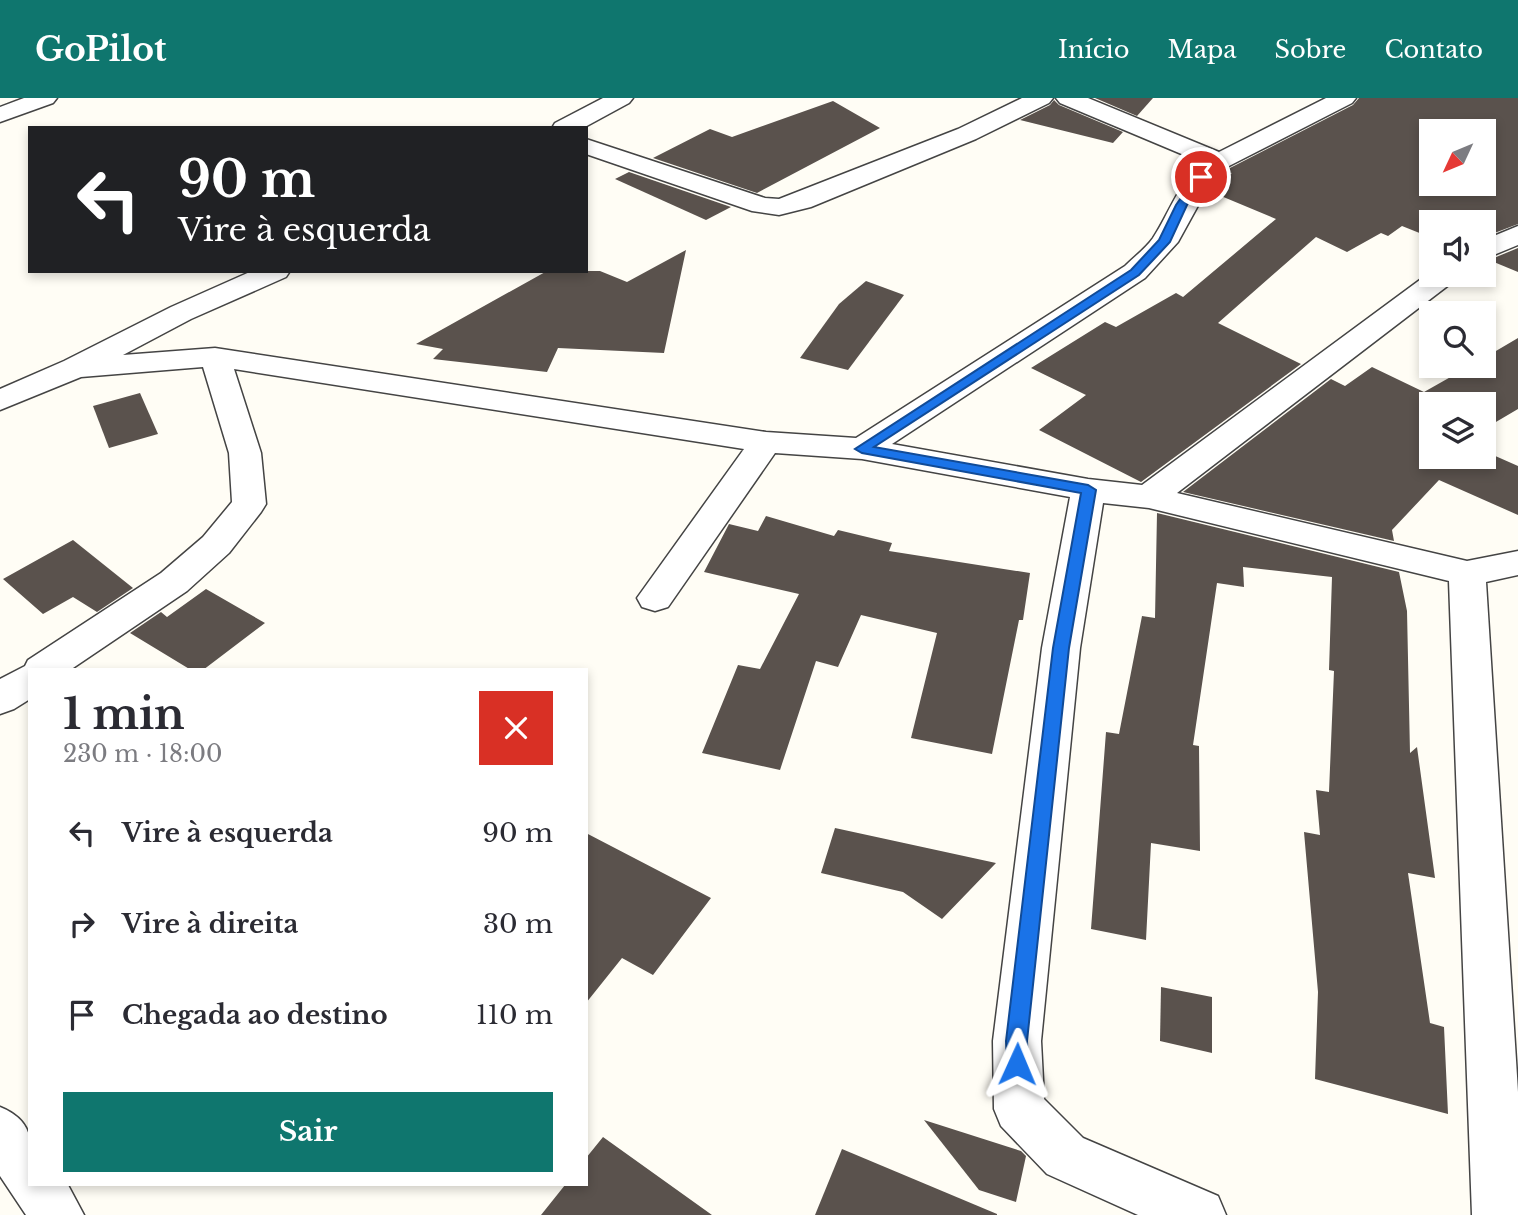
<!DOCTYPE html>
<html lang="pt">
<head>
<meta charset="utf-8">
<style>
	:root { --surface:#fff; --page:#f7f7f7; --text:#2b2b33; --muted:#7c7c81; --accent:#0f766e }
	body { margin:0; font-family:"Libre Baskerville",serif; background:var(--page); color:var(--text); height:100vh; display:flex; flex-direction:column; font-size:26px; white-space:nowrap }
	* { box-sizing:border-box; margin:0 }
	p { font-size:23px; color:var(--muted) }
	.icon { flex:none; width:38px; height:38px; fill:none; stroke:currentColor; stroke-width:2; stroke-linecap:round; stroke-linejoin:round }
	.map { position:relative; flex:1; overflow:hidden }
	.sheet { position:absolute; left:28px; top:570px; width:560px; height:518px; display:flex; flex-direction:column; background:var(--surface); border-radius:0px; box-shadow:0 4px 10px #0003 }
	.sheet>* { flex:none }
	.guide { position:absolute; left:28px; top:28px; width:560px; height:147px; border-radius:0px; box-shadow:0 4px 10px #0003; background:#202124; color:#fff; overflow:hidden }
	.needle { width:46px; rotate:226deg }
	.buttons { position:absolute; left:1419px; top:21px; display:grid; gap:14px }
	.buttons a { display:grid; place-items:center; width:77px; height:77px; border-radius:0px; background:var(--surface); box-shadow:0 4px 10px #0003; font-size:35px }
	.pin { position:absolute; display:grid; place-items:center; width:60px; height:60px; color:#fff; margin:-30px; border:4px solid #fff; border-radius:50%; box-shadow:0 2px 7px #0007 }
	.me { position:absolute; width:77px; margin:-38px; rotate:1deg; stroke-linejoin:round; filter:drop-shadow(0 0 5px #0008) }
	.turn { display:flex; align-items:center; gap:24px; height:147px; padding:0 35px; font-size:32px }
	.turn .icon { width:91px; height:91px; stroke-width:2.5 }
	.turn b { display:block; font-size:49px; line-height:60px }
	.round { display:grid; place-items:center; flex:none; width:74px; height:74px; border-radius:0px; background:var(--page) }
	.summary { display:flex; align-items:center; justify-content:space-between; height:119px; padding:0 35px }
	h1 { font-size:42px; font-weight:700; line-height:52px }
	.cta { display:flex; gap:14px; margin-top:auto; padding:14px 35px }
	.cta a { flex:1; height:80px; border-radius:0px; background:var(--accent); color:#fff; font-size:28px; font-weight:700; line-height:80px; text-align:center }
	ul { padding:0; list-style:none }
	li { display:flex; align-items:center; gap:21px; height:91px; padding:0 35px }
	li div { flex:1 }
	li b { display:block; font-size:26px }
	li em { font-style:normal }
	header { display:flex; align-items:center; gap:42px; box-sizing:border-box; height:98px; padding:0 35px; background:var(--accent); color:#fff }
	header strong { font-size:33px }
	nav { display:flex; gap:38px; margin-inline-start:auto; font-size:24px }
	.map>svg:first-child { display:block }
</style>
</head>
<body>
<header>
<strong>GoPilot</strong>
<nav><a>Início</a><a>Mapa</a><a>Sobre</a><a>Contato</a></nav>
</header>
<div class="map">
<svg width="1518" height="1117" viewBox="0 0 1518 1117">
	<rect width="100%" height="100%" fill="#fffdf5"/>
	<g fill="#5a524d" fill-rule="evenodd">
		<path d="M1095,0H1153L1137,18Z"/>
		<path d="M1359,0H1518V126L1484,139V124H1432V140L1402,128L1388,138L1381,135L1347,154L1316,139L1218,225L1301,266L1141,384L1039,332L1086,297L1031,270L1105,224L1116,229L1176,195L1183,199L1276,121L1209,93L1212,87L1232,75L1226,74L1230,70L1353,7ZM1432,33H1484V86H1432Z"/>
		<path d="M1054,2L1059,7L1123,34L1113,45L1020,22L1050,7Z"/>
		<path d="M833,3L880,30L757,95L653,60L710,31L732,39Z"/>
		<path d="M629,74L731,109L706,122L615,81Z"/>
		<path d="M1518,150V174L1489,162Z"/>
		<path d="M686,152L664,255L558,250L547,274L433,261L443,251L416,246L547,173H600L627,184Z"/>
		<path d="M866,183L904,197L848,272L800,260L839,206Z"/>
		<path d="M1518,240V311L1484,331V306H1432V359H1484V353L1518,368V417L1439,382L1392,432L1394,443L1183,394L1331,281L1345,288L1372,269L1424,294L1470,268H1484V260Z"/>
		<path d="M140,295L158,336L109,350L93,308Z"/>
		<path d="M1157,415L1399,474L1407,513L1410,655L1417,649L1435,780L1408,775L1430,925L1444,929L1448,1016L1315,981L1318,894L1304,734L1320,737L1316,692L1329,694L1334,573L1329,572L1332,479L1243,469L1244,489L1217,485L1193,647L1199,648L1200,753L1151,745L1146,842L1091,831L1106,634L1119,636L1142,518L1155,520Z"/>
		<path d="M766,418L834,438L838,432L892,445L889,453L1030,475L1023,522H1019L992,656L911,640L937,535L861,517L838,569L816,563L780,672L702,655L738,567L760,571L799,496L704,474L729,426L758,433Z"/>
		<path d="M73,442L133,490L97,514L73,499L43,516L3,481Z"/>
		<path d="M206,491L265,525L203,572H191L130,535L161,514L167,519Z"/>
		<path d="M835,730L996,765L942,821L903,794L821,775Z"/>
		<path d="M586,735L711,800L653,877L622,860L586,905Z"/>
		<path d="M1161,889L1212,899V955L1160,943Z"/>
		<path d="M924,1022L1021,1053L1026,1058L1016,1104L979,1092Z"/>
		<path d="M603,1039L712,1117H541L565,1087H586V1060Z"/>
		<path d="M842,1051L997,1116V1117H815Z"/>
	</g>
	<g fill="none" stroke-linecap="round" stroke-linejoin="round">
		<defs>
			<g id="minor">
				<path d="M24,0H57L53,5L0,24V9Z"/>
				<path d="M603,0H633L629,5L583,30H552L555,25Z"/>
				<path d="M1022,0H1053L1049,5L976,41L811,109L779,117L752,113L586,56V41L765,100L779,101L958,31Z"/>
				<path d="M1056,0H1088L1219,54L1326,0H1356L1352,5L1229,68L1211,84L1178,144L1145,180L892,346L1088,381L1142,387L1432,173V177H1458L1454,183L1177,395L1467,463L1518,453V477L1486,484L1518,994V1117H1472L1449,483L1149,410L1103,405L1080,550L1041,943L1044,1001L1083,1040L1218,1098L1226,1117H1138L1047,1076L1001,1028L994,1011L993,943L1042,550L1070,399L862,361L775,355L668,509L655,513L642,509L637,500L744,351L234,271L261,355L266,406L261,414L229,455L187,493L70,572H30V601L14,611L0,616V581L25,568L28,562L161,475L203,439L232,404L229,355L203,269L81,279L0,312V291L64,263L171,209L252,173H290L286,179L191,221L123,257L215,250L766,334L856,340L1125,168C1134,159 1146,150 1153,140C1170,114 1178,85 1203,65L1060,5Z"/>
				<path d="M1518,128V147L1484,161V142Z"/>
			</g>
			<path id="tertiary" d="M0,1009C39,1025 30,1050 30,1087H68L84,1117H26L0,1078Z"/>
		</defs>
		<use href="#minor" stroke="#444" stroke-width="3"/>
		<use href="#tertiary" stroke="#444" stroke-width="3"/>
		<use href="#minor" fill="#fff" fill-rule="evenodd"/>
		<use href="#tertiary" fill="#fff" fill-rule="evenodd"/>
	</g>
	<path fill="#1a73e8" stroke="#114b97" stroke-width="2" d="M1197,77L1206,79L1187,107L1170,144L1139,177L874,349L1088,387L1096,392L1069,550L1027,943L1028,966L1025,972L1017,975L1010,972L1007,966L1006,943L1053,550L1081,395L862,355L855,351L1131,172L1159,142L1176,107Z"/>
</svg>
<div class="buttons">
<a><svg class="needle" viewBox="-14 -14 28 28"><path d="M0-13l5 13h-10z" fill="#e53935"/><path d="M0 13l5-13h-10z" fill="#7c7c81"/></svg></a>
<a><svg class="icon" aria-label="sound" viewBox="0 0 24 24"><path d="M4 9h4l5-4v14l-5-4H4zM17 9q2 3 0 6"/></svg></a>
<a><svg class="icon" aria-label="search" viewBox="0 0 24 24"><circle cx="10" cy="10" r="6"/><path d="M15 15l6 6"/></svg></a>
<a><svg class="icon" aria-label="layers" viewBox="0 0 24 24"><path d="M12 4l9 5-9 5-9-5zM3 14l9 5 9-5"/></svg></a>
</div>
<div class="pin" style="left:1201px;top:79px;background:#d93025"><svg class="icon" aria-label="arrive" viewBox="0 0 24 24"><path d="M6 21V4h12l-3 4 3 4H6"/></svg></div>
<svg class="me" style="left:1017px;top:966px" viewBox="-20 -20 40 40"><path d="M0-17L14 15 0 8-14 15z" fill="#1a73e8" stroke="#fff" stroke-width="4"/></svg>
<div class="guide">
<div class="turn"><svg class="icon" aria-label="left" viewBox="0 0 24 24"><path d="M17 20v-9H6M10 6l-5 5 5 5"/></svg><div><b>90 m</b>Vire à esquerda</div></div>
</div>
<section class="sheet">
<div class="summary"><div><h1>1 min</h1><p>230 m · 18:00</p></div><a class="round" style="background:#d93025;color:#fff"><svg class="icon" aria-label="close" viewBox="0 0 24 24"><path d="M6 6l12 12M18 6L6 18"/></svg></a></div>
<ul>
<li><svg class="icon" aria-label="left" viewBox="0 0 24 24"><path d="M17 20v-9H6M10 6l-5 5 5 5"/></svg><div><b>Vire à esquerda</b></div><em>90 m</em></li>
<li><svg class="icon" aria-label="right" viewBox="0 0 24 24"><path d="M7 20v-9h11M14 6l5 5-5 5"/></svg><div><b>Vire à direita</b></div><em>30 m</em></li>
<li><svg class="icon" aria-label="arrive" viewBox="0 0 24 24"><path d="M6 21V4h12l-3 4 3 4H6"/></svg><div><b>Chegada ao destino</b></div><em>110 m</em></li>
</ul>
<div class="cta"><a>Sair</a></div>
</section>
</div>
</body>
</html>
